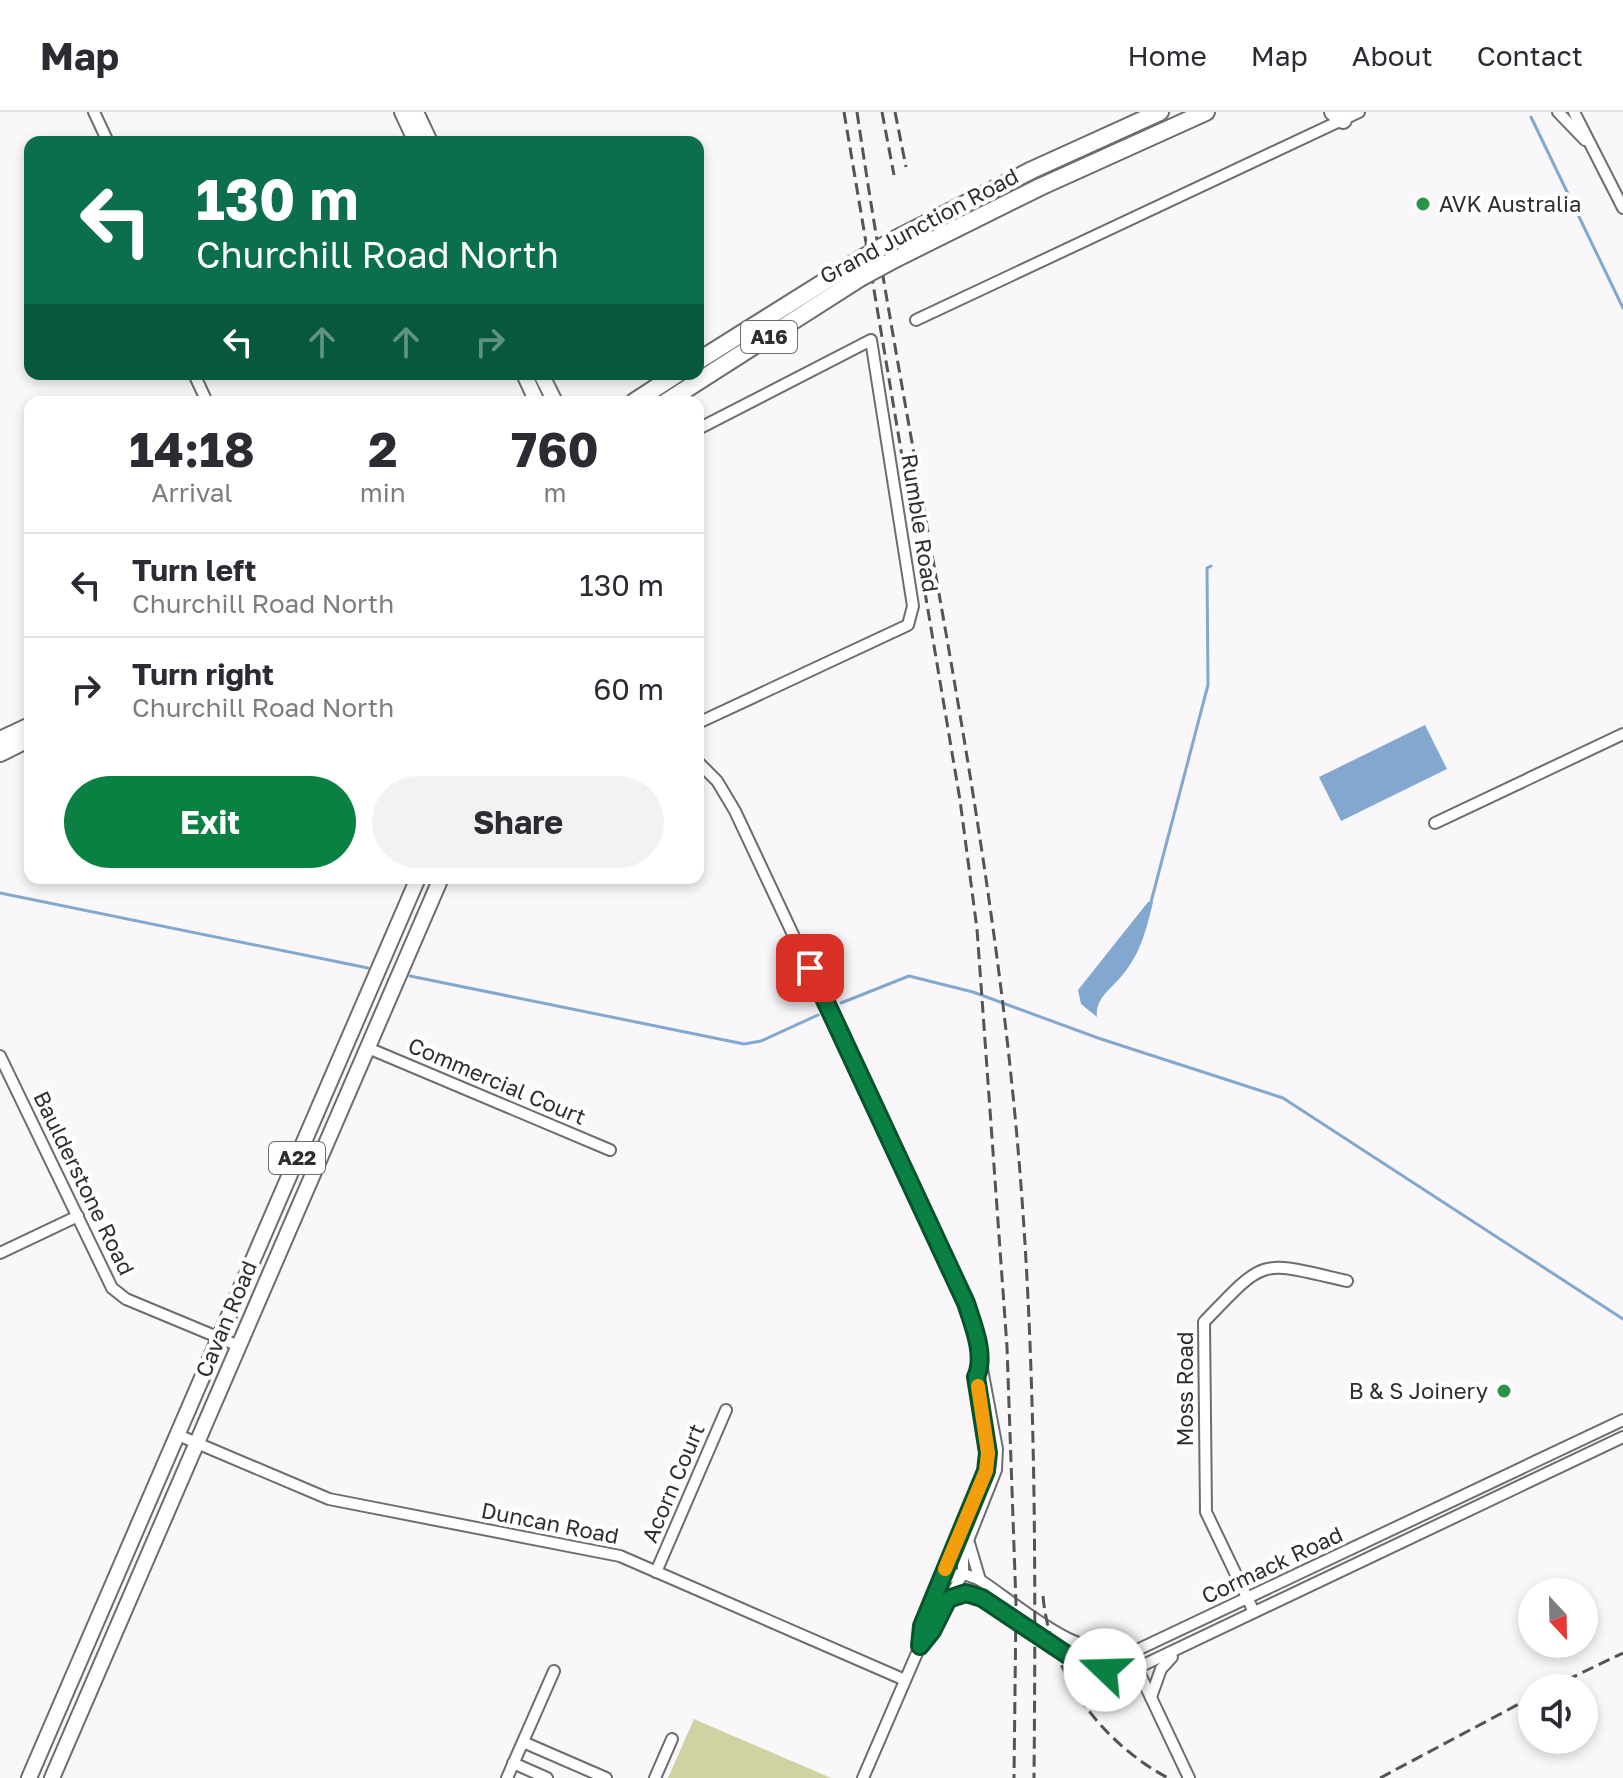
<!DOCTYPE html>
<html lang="en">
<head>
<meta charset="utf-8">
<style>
	:root { --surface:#fff; --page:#f2f2f3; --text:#2b2b33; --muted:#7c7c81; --line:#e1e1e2; --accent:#0b8043 }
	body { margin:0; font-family:"Golos Text",sans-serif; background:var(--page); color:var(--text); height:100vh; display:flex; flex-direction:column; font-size:30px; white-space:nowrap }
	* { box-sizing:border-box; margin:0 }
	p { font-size:26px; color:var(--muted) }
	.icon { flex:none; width:44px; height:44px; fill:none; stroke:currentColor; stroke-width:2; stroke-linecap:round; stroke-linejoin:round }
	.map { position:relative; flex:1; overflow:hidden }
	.panel { position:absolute; left:24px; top:284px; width:680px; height:488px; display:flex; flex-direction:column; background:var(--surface); border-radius:16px; box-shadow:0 4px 12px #0003 }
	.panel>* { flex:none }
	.guide { position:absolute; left:24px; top:24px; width:680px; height:244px; border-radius:16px; box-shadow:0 4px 12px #0003; background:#0b6e4f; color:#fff; overflow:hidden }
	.needle { width:52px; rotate:158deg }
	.buttons { position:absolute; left:1518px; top:1466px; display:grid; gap:16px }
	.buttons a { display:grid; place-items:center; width:80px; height:80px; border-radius:50%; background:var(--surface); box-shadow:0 4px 12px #0003; font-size:40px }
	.pin { position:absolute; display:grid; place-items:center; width:68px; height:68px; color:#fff; margin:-34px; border-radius:16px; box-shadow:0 4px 12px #0006 }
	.me { position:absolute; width:88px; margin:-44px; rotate:291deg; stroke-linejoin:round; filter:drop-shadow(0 0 6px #0008) }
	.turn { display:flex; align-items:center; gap:28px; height:168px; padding:0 40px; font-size:36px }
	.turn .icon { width:104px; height:104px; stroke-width:2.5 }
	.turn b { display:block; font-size:56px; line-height:68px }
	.lanes { display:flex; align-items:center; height:76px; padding:0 40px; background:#0003; justify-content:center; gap:40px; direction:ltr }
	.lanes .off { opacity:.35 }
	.eta { display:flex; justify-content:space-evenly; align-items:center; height:136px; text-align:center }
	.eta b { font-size:48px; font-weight:700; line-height:56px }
	.cta { display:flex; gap:16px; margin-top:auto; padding:16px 40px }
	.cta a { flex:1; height:92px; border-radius:48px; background:var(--accent); color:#fff; font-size:32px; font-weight:700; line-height:92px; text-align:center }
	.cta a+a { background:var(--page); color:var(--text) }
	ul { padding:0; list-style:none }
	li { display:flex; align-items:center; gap:24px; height:104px; padding:0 40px; border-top:2px solid var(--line) }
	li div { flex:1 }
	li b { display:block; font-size:30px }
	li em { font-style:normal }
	header { display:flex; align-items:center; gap:48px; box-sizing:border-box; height:112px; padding:0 40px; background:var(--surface); border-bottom:2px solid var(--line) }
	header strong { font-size:38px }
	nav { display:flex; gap:44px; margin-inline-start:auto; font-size:28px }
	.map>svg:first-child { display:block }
</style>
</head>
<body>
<header>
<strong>Map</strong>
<nav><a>Home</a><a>Map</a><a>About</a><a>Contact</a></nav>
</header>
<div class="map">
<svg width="1623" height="1666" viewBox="0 0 1623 1666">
	<rect width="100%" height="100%" fill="#f9f7fa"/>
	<path fill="#cfd3a4" d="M694,1607L831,1666H668Z"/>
	<g fill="#82a8cf">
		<path d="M1425,613L1447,657L1341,709L1319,665Z"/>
		<path d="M1148,790H1153C1146,819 1140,844 1119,867C1109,878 1095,888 1097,905L1081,892L1078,878Z"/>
	</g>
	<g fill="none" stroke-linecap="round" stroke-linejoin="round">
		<g stroke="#82a8cf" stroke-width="3">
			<path d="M1531,5L1623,196"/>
			<path d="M0,781L368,856"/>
			<path d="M1151,790L1208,573L1207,456L1211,454"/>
			<path d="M410,864L744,932L761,929L818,903"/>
			<path d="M841,891L909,864L973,880L1098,926L1283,986L1623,1207"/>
		</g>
		<defs>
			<g id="minor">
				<path d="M94,0L108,30"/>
				<path d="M1558,0L1585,28"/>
				<path d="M1574,0L1623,96"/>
				<path d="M916,208L1359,0"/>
				<path d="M194,262L207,290"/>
				<path d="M698,317L871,228L913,494L908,513L698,611"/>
				<path d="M698,650L717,669L735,699L966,1191L976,1225L997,1337L996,1358L963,1441V1461L932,1519L920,1534L863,1666"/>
				<path d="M1435,711L1623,622"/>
				<path d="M368,936L610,1038"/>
				<path d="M0,944L112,1176L126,1187L239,1234"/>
				<path d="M0,1141L78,1104"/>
				<path d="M178,1323L329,1387L620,1444L905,1568"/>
				<path d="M969,1431L980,1468"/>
				<path d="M656,1460L726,1298"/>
				<path d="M942,1470C957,1459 964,1461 980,1468C1025,1498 1078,1549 1135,1539L1623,1308"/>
				<path d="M949,1487L974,1482C1027,1509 1072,1570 1137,1556L1623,1325"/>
				<path d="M1254,1500L1206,1400L1204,1210C1267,1144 1259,1149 1347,1169"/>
				<path d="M921,1532L922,1514L986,1359L988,1341L976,1265L980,1257"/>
				<path d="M1098,1542L1132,1554"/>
				<path d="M1137,1556L1189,1666"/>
				<path d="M1151,1585L1161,1557L1172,1545"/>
				<path d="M523,1630L606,1666"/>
				<path d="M513,1651L547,1666"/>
				<path d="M507,1666L554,1559"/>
				<path d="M655,1666L672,1627"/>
			</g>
			<g id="major">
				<path d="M402,0L416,30"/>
				<path d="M416,0L430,30"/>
				<path d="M524,262L537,290"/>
				<path d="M541,262L555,290"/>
				<path d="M29,1666L418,766"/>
				<path d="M52,1666L441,766"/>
			</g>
			<g id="highway">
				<path d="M1333,0L1343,8"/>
				<path d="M894,128L1032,58L1160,0"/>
				<path d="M897,146L1040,75L1206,0"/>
				<path d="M698,249L856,150"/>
				<path d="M634,290L677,262"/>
				<path d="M666,290L860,166"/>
				<path d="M0,628L30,614"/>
				<path d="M0,641L30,626"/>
			</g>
		</defs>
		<use href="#minor" stroke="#6e6c6f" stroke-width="14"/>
		<use href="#major" stroke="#6e6c6f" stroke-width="18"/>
		<use href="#highway" stroke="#6e6c6f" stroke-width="20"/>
		<use href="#minor" stroke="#fff" stroke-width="10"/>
		<use href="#major" stroke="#fff" stroke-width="14"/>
		<use href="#highway" stroke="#fff" stroke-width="16"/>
		<g stroke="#545355" stroke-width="3" stroke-dasharray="12 6" stroke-linecap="butt">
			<path d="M844,0L960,688L977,817L1007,1235L1016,1492L1014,1666"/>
			<path d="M857,0C905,328 980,653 1013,983C1036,1210 1036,1438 1034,1666"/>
			<path d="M882,0L894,63"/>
			<path d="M895,0L906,55"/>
			<path d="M1043,1484C1050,1562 1101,1630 1168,1666"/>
			<path d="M1550,1576L1623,1541"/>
			<path d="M1380,1666L1532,1585"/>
		</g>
		<defs>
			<g id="highway-bridge">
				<path d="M856,150L894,128"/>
				<path d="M860,166L897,146"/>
			</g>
		</defs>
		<use href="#highway-bridge" stroke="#6e6c6f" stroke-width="20" stroke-linecap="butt"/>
		<use href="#highway-bridge" stroke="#fff" stroke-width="16"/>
	</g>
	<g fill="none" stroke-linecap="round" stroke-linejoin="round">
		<defs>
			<path id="route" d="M810,856L966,1191C973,1213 986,1243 976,1265L988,1341L986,1359L922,1514L920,1534L932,1519L948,1487L966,1481L982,1486L1075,1548L1105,1558"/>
		</defs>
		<use href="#route" stroke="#07532c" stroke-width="20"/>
		<use href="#route" stroke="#0b8043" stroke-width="14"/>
		<path stroke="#f59e0b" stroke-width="14" d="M945,1457L986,1359L988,1341L978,1274"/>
	</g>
	<g fill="#2a934a" stroke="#fff" stroke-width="3">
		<circle cx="1423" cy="92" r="8"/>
		<circle cx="1504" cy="1279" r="8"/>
	</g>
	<g text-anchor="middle" stroke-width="8" stroke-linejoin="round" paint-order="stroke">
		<g fill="#fff" stroke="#6d6d6d" stroke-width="2">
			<rect x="741" y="209" width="56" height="32" rx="6"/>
			<rect x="269" y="1030" width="56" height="32" rx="6"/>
		</g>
		<g font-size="20" font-weight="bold" fill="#2e2e2f">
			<text x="769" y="232">A16</text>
			<text x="297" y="1053">A22</text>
		</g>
		<g font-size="22" fill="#2e2e2f" stroke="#fff" text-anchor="start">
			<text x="1439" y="100">AVK Australia</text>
			<text x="1488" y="1287" text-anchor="end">B &amp; S Joinery</text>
		</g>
		<g font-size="22" fill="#2e2e2f" stroke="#fff">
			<text transform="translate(919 114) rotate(-28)" y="8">Grand Junction Road</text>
			<text transform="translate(920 411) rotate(81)" y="8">Rumble Road</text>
			<text transform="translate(497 969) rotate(23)" y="8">Commercial Court</text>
			<text transform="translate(84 1071) rotate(64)" y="8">Baulderstone Road</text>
			<text transform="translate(226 1207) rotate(-67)" y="8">Cavan Road</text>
			<text transform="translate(1185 1277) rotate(-90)" y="8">Moss Road</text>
			<text transform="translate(673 1371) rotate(-67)" y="8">Acorn Court</text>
			<text transform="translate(550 1411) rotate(11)" y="8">Duncan Road</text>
			<text transform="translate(1272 1453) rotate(-25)" y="8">Cormack Road</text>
		</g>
	</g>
</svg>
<div class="buttons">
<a><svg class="needle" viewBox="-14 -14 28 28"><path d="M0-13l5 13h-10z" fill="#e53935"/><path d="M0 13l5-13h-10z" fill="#7c7c81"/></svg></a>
<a><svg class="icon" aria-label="sound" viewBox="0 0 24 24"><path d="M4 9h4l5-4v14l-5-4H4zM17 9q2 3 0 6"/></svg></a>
</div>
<div class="pin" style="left:810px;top:856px;background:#d93025"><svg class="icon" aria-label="arrive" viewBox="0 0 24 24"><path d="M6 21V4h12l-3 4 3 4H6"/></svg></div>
<svg class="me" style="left:1105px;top:1558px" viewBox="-20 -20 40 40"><circle r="19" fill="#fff"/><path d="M0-13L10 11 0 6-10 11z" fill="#0b8043"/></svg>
<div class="guide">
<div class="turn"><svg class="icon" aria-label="left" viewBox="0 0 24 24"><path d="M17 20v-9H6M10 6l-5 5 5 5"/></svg><div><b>130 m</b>Churchill Road North</div></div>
<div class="lanes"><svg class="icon" aria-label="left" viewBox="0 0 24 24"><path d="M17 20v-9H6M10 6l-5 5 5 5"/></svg><svg class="icon off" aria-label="ahead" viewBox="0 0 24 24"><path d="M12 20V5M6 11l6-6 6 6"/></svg><svg class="icon off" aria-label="ahead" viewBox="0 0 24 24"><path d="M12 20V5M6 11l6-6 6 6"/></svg><svg class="icon off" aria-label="right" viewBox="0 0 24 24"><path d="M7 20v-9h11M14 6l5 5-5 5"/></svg></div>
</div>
<section class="panel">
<div class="eta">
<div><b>14:18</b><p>Arrival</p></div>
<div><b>2</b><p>min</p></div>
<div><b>760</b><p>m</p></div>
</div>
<ul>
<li><svg class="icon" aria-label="left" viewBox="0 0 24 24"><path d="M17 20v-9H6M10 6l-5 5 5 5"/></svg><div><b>Turn left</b><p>Churchill Road North</p></div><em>130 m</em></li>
<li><svg class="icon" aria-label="right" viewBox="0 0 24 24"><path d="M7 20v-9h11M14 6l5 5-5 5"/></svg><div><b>Turn right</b><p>Churchill Road North</p></div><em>60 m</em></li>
</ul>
<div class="cta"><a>Exit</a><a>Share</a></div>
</section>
</div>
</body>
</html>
